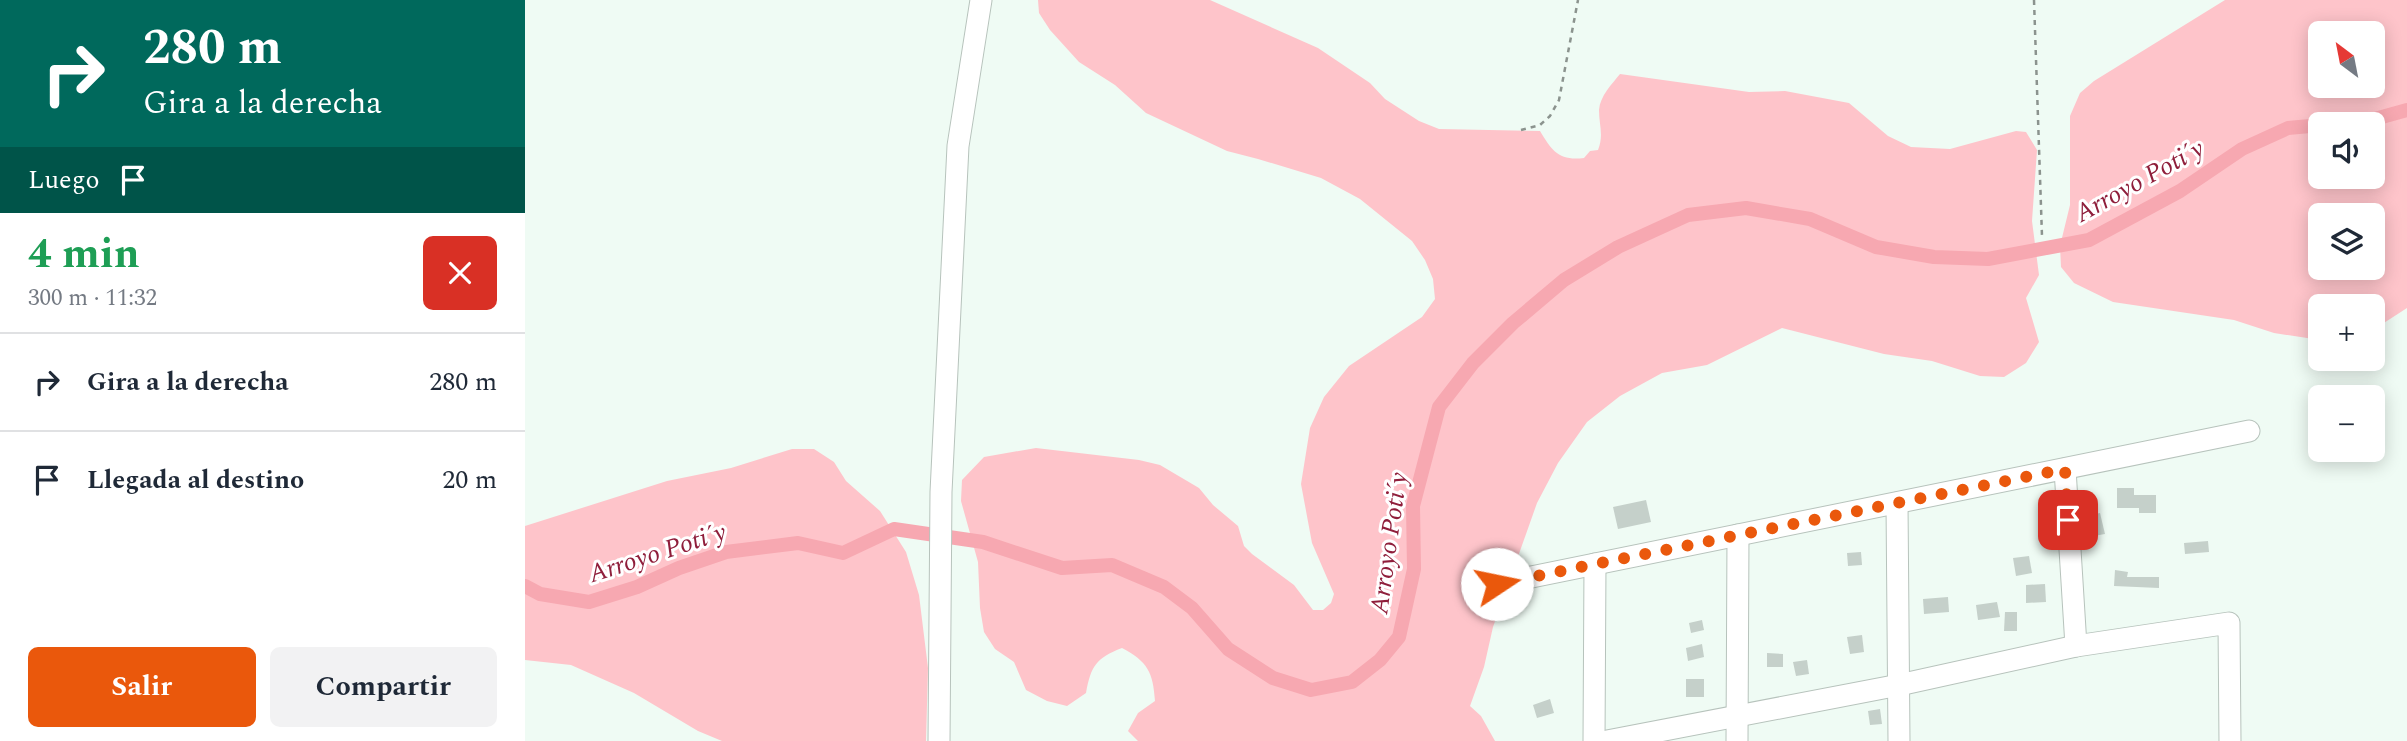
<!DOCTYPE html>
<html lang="es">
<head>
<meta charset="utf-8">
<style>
	:root { --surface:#fff; --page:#f2f2f3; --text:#1f2937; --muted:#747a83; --line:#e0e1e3; --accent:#ea580c }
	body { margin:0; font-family:Spectral,serif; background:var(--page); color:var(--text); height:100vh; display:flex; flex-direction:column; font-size:26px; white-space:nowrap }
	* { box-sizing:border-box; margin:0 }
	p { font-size:23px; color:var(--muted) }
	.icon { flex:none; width:38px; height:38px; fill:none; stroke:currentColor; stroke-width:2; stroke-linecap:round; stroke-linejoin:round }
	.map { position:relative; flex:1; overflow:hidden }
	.side { display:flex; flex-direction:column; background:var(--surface); width:525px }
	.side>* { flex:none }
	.hud { background:#00695c; color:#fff; overflow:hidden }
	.needle { width:46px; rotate:328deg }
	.buttons { position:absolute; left:1783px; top:21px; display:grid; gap:14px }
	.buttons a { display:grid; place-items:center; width:77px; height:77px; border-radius:10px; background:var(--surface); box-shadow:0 4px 18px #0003; font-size:35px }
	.pin { position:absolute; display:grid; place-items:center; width:60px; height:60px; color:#fff; margin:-30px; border-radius:14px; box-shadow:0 4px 10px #0006 }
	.me { position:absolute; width:77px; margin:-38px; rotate:79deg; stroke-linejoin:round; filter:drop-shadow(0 0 5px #0008) }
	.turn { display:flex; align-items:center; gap:24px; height:147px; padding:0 28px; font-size:32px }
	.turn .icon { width:91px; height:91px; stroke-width:2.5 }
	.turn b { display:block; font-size:49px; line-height:60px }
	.then { display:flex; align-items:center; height:66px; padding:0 28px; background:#0003; gap:14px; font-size:26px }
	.round { display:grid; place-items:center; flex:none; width:74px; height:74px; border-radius:10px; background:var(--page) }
	.overview { display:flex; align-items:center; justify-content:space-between; height:119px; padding:0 28px }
	h1 { font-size:42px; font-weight:700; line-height:52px; color:#1e9e55 }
	.primary-button { display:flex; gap:14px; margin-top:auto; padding:14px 28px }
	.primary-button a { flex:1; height:80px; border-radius:10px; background:var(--accent); color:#fff; font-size:28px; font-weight:700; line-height:80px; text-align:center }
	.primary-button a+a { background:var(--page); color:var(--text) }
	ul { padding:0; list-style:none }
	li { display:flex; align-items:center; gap:21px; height:98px; padding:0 28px; border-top:2px solid var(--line) }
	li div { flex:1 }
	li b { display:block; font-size:26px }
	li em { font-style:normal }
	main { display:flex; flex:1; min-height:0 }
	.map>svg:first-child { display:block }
</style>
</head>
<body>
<main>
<section class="side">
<div class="hud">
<div class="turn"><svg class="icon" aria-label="right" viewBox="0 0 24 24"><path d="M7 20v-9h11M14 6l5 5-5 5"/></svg><div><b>280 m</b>Gira a la derecha</div></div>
<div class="then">Luego<svg class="icon" aria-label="arrive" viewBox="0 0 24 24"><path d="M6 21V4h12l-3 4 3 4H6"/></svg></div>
</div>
<div class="overview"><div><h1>4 min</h1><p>300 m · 11:32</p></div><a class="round" style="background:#d93025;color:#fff"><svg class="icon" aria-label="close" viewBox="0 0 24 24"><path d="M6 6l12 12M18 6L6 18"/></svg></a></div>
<ul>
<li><svg class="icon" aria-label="right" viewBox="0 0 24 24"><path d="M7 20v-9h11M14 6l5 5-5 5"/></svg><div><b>Gira a la derecha</b></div><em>280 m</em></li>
<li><svg class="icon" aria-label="arrive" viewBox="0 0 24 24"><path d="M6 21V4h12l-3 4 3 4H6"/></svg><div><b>Llegada al destino</b></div><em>20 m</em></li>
</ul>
<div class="primary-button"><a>Salir</a><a>Compartir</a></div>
</section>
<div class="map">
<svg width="1882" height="741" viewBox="0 0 1882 741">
	<rect width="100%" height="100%" fill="#effbf4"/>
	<g fill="#fec4ca" fill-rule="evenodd">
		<path d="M513,0H685L793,48L845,83L860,99L894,121L914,129L1015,131C1027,151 1034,161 1059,158L1065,151L1073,150C1079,135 1074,125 1074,110C1075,96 1087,84 1095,74L1224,92L1260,91L1324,103L1363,136L1386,147L1425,149L1491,131L1501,132L1512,150L1507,221L1514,275L1501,298L1514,342L1501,363L1479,377L1455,376L1407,361L1359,354L1257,328L1182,365L1137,373L1095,396L1062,422L1033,463L1012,503L968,627L959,667L945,706L956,716L970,741H613L603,731L613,713L630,701C628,672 623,662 597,648C571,658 566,666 561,693L542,706L522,701L501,690L489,662L470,649L459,632L455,608L453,562L436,501L437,480L459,457L511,448L614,460L635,465L674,488L688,505L713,526L719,546L727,554L769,585L788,610H798L806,603L809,594L787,543L776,484L785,428L799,397L824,366L897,317L910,299L908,279L900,260L887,241L835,199L796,178L733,159L702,151L621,113L590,85L554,62L525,30L514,13Z"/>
		<path d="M1700,0H1882V308L1848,330V306H1796L1795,340L1749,333L1709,320L1588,302L1549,283L1536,267L1535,246L1545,205V116L1555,93L1569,81ZM1796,33H1848V86H1796ZM1796,124H1848V177H1796ZM1796,215H1848V268H1796Z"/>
		<path d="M267,449H289L309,462L321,481L355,511L381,552L394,595L403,668L401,741H197L173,731L109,693L46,665L0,660V526L142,481L206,468Z"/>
	</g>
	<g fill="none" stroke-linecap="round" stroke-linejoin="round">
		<g stroke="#f7a8b1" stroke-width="14">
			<path d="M1809,124L1839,122L1882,110"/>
			<path d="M0,586L15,594L64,602L112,587L154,568L201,552L273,543L318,553L369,529L458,542L537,568L587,565L639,587L667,608L703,649L748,678L786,690L827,682L855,660L874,637L889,569L888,506L914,407L948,363L988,323L1039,280L1093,247L1163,215L1221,208L1285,219L1351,247L1409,257L1463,259L1564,240L1655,191L1717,149L1763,128L1796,125"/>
		</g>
	</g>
	<g fill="#c5d0ca">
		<path d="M1592,488H1609V495H1631V513H1614V508H1592Z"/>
		<path d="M1121,500L1126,522L1093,529L1088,507Z"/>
		<path d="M1575,513L1580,534L1557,538L1556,517Z"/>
		<path d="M1683,541L1684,552L1660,554L1659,543Z"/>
		<path d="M1336,552L1337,565L1323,566L1322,553Z"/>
		<path d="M1504,556L1507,573L1491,576L1488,558Z"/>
		<path d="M1590,570L1603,572L1602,577H1634V588L1589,586Z"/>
		<path d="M1520,584L1521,602L1501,603V585Z"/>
		<path d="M1423,597L1424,612L1399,614L1398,599Z"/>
		<path d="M1472,602L1475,617L1453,620L1451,605Z"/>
		<path d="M1480,612H1492V631H1479Z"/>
		<path d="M1177,620L1179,630L1166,633L1164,623Z"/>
		<path d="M1337,635L1339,652L1325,654L1322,637Z"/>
		<path d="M1177,644L1179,657L1163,661L1161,648Z"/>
		<path d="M1242,653L1258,654V667H1242Z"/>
		<path d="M1282,660L1284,674L1271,676L1268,662Z"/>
		<rect x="1161" y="679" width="18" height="18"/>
		<path d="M1025,699L1029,713L1012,718L1008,705Z"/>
		<path d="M1355,709L1357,724L1345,725L1343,711Z"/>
	</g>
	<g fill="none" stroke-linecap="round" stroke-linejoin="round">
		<defs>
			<g id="minor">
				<path d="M1540,469L1551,646"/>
				<path d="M1372,503L1374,741"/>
				<path d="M972,584L1724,431"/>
				<path d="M414,741L416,492L433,146L456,0"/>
				<path d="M1069,741L1070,564"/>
				<path d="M1082,741L1374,685L1551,646L1704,623L1705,741"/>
				<path d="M1212,741L1213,535"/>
			</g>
		</defs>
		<use href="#minor" stroke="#b7c3bc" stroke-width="23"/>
		<g stroke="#8b938e" stroke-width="2.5" stroke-dasharray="5 5" stroke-linecap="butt">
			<path d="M1509,0L1517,236"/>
			<path d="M996,130L1015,125L1025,116L1034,100L1053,0"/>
		</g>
		<use href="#minor" stroke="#fff" stroke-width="21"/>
	</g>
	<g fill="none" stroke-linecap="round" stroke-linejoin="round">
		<path stroke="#ea580c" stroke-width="12" stroke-dasharray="0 21.6" d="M972,584L1540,469L1543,520"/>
	</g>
	<g text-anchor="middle" stroke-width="6" stroke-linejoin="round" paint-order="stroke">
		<g font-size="26" font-style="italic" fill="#8f1e3b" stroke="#fff">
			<text transform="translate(1614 180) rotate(-29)" y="9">Arroyo Poti´y</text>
			<text transform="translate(863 543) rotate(-82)" y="9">Arroyo Poti´y</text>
			<text transform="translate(132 552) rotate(-18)" y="9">Arroyo Poti´y</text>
		</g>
	</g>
</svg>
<div class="buttons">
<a><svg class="needle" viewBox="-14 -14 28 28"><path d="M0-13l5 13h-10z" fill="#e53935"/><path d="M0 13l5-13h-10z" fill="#747a83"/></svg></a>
<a><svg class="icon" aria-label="sound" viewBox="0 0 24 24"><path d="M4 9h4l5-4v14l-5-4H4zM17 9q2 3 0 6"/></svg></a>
<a><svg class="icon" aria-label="layers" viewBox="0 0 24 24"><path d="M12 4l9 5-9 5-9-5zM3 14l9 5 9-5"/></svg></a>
<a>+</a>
<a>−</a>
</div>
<div class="pin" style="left:1543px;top:520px;background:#d93025"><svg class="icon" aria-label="arrive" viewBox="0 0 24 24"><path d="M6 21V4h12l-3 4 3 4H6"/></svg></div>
<svg class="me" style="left:972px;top:584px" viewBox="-20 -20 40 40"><circle r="19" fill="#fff"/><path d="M0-13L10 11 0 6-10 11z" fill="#ea580c"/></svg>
</div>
</main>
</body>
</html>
